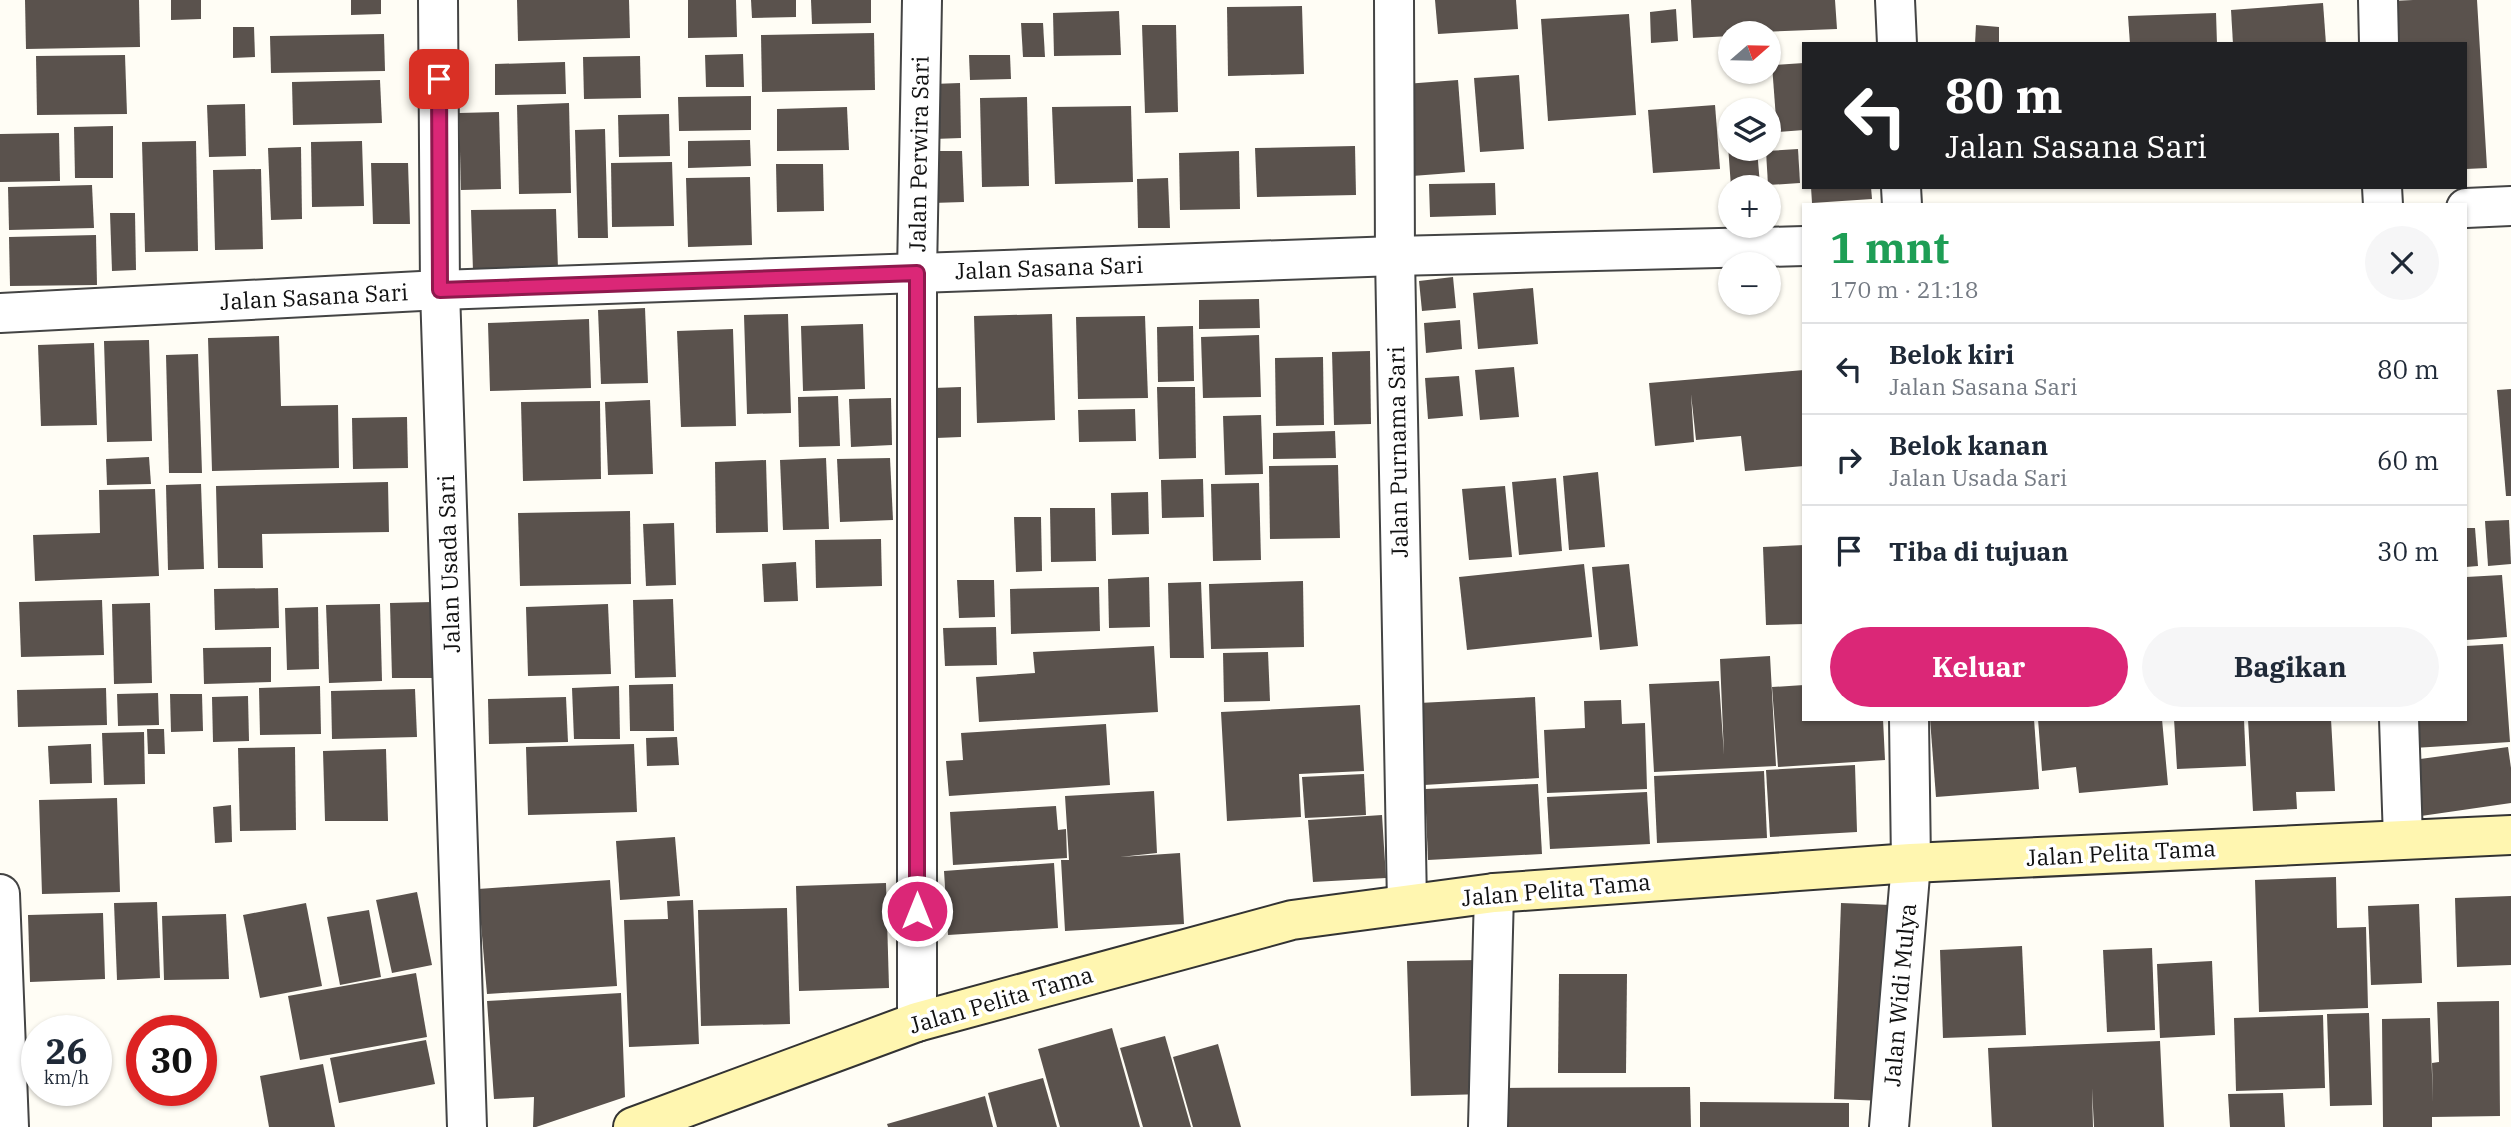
<!DOCTYPE html>
<html lang="id">
<head>
<meta charset="utf-8">
<style>
	:root { --surface:#fff; --page:#f6f6f7; --text:#1f2937; --muted:#747a83; --line:#e0e1e3; --accent:#db2777 }
	body { margin:0; font-family:"IBM Plex Serif",serif; background:var(--page); color:var(--text); height:100vh; display:flex; flex-direction:column; font-size:26px; white-space:nowrap }
	* { box-sizing:border-box; margin:0 }
	p { font-size:23px; color:var(--muted) }
	.icon { flex:none; width:38px; height:38px; fill:none; stroke:currentColor; stroke-width:2; stroke-linecap:round; stroke-linejoin:round }
	.map { position:relative; flex:1; overflow:hidden }
	.side { position:absolute; left:1802px; top:203px; width:665px; height:518px; display:flex; flex-direction:column; background:var(--surface); border-radius:0px; box-shadow:0 2px 5px #0004 }
	.side>* { flex:none }
	.hud { position:absolute; left:1802px; top:42px; width:665px; height:147px; border-radius:0px; box-shadow:0 2px 5px #0004; background:#202124; color:#fff; overflow:hidden }
	.needle { width:46px; rotate:70deg }
	.tools { position:absolute; left:1718px; top:21px; display:grid; gap:14px }
	.tools a { display:grid; place-items:center; width:63px; height:63px; border-radius:50%; background:var(--surface); box-shadow:0 2px 5px #0004; font-size:35px }
	.speed { position:absolute; left:21px; top:1015px; display:flex; gap:14px; font-size:35px; font-weight:700; text-align:center }
	.speed>* { display:grid; place-content:center; width:91px; height:91px; border-radius:50%; background:var(--surface); box-shadow:0 2px 5px #0004; line-height:1 }
	.speed small { font-size:18px; font-weight:400 }
	.speed .limit { border:10px solid #d22; background:#fff; color:#111 }
	.pin { position:absolute; display:grid; place-items:center; width:60px; height:60px; color:#fff; margin:-30px; border-radius:14px; box-shadow:0 4px 10px #0006 }
	.me { position:absolute; width:77px; margin:-38px; rotate:0deg; stroke-linejoin:round; filter:drop-shadow(0 0 5px #0008) }
	.turn { display:flex; align-items:center; gap:24px; height:147px; padding:0 28px; font-size:32px }
	.turn .icon { width:91px; height:91px; stroke-width:2.5 }
	.turn b { display:block; font-size:49px; line-height:60px }
	.round { display:grid; place-items:center; flex:none; width:74px; height:74px; border-radius:37px; background:var(--page) }
	.overview { display:flex; align-items:center; justify-content:space-between; height:119px; padding:0 28px }
	h1 { font-size:42px; font-weight:700; line-height:52px; color:#1e9e55 }
	.primary-button { display:flex; gap:14px; margin-top:auto; padding:14px 28px }
	.primary-button a { flex:1; height:80px; border-radius:42px; background:var(--accent); color:#fff; font-size:28px; font-weight:700; line-height:80px; text-align:center }
	.primary-button a+a { background:var(--page); color:var(--text) }
	ul { padding:0; list-style:none }
	li { display:flex; align-items:center; gap:21px; height:91px; padding:0 28px; border-top:2px solid var(--line) }
	li div { flex:1 }
	li b { display:block; font-size:26px }
	li em { font-style:normal }
	.map>svg:first-child { display:block }
</style>
</head>
<body>
<div class="map">
<svg width="2511" height="1127" viewBox="0 0 2511 1127">
	<rect width="100%" height="100%" fill="#fffdf5"/>
	<g fill="#5a524d">
		<path d="M25,0H139L140,47L26,49Z"/>
		<path d="M171,0H201V19L171,20Z"/>
		<path d="M351,0H381V14L351,15Z"/>
		<path d="M517,0H629L630,38L518,41Z"/>
		<path d="M688,0H736L737,37L688,38Z"/>
		<path d="M751,0H796V17L752,18Z"/>
		<path d="M811,0H871V23L812,24Z"/>
		<path d="M1435,0H1516L1518,29L1438,34Z"/>
		<path d="M1691,0H1835L1837,29L1731,33V36L1693,38Z"/>
		<path d="M2413,0H2477L2487,168L2466,169V44H2394L2391,1Z"/>
		<path d="M2323,3L2326,44H2233L2231,10Z"/>
		<path d="M1302,6L1304,74L1228,76L1227,7Z"/>
		<path d="M1676,9L1678,41L1651,43L1650,12Z"/>
		<path d="M1119,11L1121,55L1054,56L1053,13Z"/>
		<path d="M2216,13L2217,44H2130L2128,16Z"/>
		<path d="M1629,14L1636,115L1548,121L1541,19Z"/>
		<path d="M1021,23H1043L1045,57H1023Z"/>
		<path d="M1142,25H1176L1178,112L1145,113Z"/>
		<path d="M1976,25L1999,27V44H1975Z"/>
		<path d="M233,27H254L255,57L233,58Z"/>
		<path d="M874,33L875,90L762,92L761,35Z"/>
		<path d="M384,34L385,71L271,73L270,36Z"/>
		<path d="M743,54L744,87H706L705,55Z"/>
		<path d="M125,55L127,114L37,115L36,56Z"/>
		<path d="M969,55H1010L1011,79L970,80Z"/>
		<path d="M640,56L641,98L584,99L583,57Z"/>
		<path d="M565,62L566,94L495,95V64Z"/>
		<path d="M1804,63V130L1777,132L1772,65Z"/>
		<path d="M1519,75L1524,149L1480,152L1474,78Z"/>
		<path d="M380,80L382,123L293,125L292,82Z"/>
		<path d="M1458,80L1465,172L1412,176L1405,84Z"/>
		<path d="M960,83L961,138L934,139L933,84Z"/>
		<path d="M751,96V130L679,131L678,97Z"/>
		<path d="M1027,97L1029,186L982,187L980,98Z"/>
		<path d="M569,103L571,193L519,194L517,105Z"/>
		<path d="M245,104L246,156L209,157L207,105Z"/>
		<path d="M1715,105L1720,169L1653,173L1648,110Z"/>
		<path d="M1131,106L1133,182L1055,184L1052,107Z"/>
		<path d="M847,107L849,150L777,151V109Z"/>
		<path d="M499,112L501,189L461,190L459,113Z"/>
		<path d="M669,114L670,156L619,157L618,115Z"/>
		<path d="M113,126V178H75L74,127Z"/>
		<path d="M605,129L608,238H578L575,130Z"/>
		<path d="M59,133L60,181L0,182V134Z"/>
		<path d="M750,140L751,166L688,168V141Z"/>
		<path d="M196,141L198,251L145,252L142,142Z"/>
		<path d="M362,141L364,206L312,207L311,142Z"/>
		<path d="M1728,145H1731V149H1757L1760,185L1731,187Z"/>
		<path d="M1355,146L1356,195L1257,197L1255,148Z"/>
		<path d="M301,147L302,219L271,220L268,148Z"/>
		<path d="M1798,149L1800,183L1768,185L1766,151Z"/>
		<path d="M931,151H962L964,202L932,203Z"/>
		<path d="M1239,151L1240,209L1180,210L1179,153Z"/>
		<path d="M672,162L674,226L612,227L611,163Z"/>
		<path d="M371,163H408L410,224H373Z"/>
		<path d="M776,164H823L824,211L777,212Z"/>
		<path d="M261,169L263,249L215,250L213,170Z"/>
		<path d="M750,177L752,245L688,247L686,178Z"/>
		<path d="M1168,178L1170,228H1138L1137,179Z"/>
		<path d="M1495,183L1496,215L1430,217L1429,184Z"/>
		<path d="M92,185L94,228L9,230L8,187Z"/>
		<path d="M1811,187H1871L1872,199L1812,203Z"/>
		<path d="M556,209L558,269L473,271L471,210Z"/>
		<path d="M110,213H135L136,270L112,271Z"/>
		<path d="M96,235L97,285L10,286L9,237Z"/>
		<path d="M1453,277L1456,308L1422,311L1419,281Z"/>
		<path d="M1533,288L1538,344L1478,349L1473,293Z"/>
		<path d="M1259,299L1260,328L1199,329V300Z"/>
		<path d="M645,308L648,383L601,384L598,310Z"/>
		<path d="M788,314L791,413L747,414L744,315Z"/>
		<path d="M1052,314L1055,420L977,423L974,316Z"/>
		<path d="M1145,316L1148,398L1078,399L1076,317Z"/>
		<path d="M589,319L591,388L490,391L488,323Z"/>
		<path d="M1460,320L1462,349L1426,353L1424,323Z"/>
		<path d="M863,324L865,389L803,391L801,326Z"/>
		<path d="M1193,326L1194,381L1158,382L1157,327Z"/>
		<path d="M733,329L736,426L681,427L677,331Z"/>
		<path d="M1259,335L1261,397L1203,398L1201,337Z"/>
		<path d="M279,336L281,406L338,405L339,468L212,471L208,338Z"/>
		<path d="M149,340L152,441L107,442L104,341Z"/>
		<path d="M94,343L97,425L41,426L38,345Z"/>
		<path d="M1370,351L1371,424L1334,425L1332,352Z"/>
		<path d="M198,354L202,473H169L166,355Z"/>
		<path d="M1323,357L1324,425L1276,426L1275,358Z"/>
		<path d="M1514,367L1519,417L1480,420L1475,370Z"/>
		<path d="M1804,370V466L1745,471L1741,436L1696,440L1691,394L1694,442L1655,446L1649,383Z"/>
		<path d="M1459,376L1463,416L1428,419L1425,378Z"/>
		<path d="M961,387V437L936,438L934,388Z"/>
		<path d="M1157,387H1195L1196,458L1159,459Z"/>
		<path d="M2511,389V496H2506L2497,390Z"/>
		<path d="M838,396L840,446L799,447L798,397Z"/>
		<path d="M891,398L892,445L851,447L849,399Z"/>
		<path d="M650,400L653,474L608,475L605,402Z"/>
		<path d="M600,401L601,479L523,481L521,402Z"/>
		<path d="M1135,409L1136,441L1079,442L1078,410Z"/>
		<path d="M1261,415L1263,474L1225,475L1223,416Z"/>
		<path d="M407,417L408,468L353,469L352,418Z"/>
		<path d="M1335,431L1336,458L1273,459V433Z"/>
		<path d="M149,457L151,484L107,485L106,459Z"/>
		<path d="M826,458L829,529L783,530L780,460Z"/>
		<path d="M890,458L893,520L840,522L837,459Z"/>
		<path d="M766,460L768,532L716,533L715,462Z"/>
		<path d="M1338,465L1340,538L1270,539L1269,466Z"/>
		<path d="M1598,472L1605,547L1569,550L1563,476Z"/>
		<path d="M1556,478L1562,551L1519,555L1512,482Z"/>
		<path d="M1203,479L1204,517L1162,518L1161,480Z"/>
		<path d="M388,482L389,532L262,534L263,568H218L216,486Z"/>
		<path d="M1259,483L1261,560L1213,561L1211,484Z"/>
		<path d="M201,484L204,569L168,570L166,485Z"/>
		<path d="M1505,486L1512,557L1469,560L1462,489Z"/>
		<path d="M155,489L159,576L35,581L33,535L100,533L99,490Z"/>
		<path d="M1148,492L1149,534L1112,535L1111,493Z"/>
		<path d="M1050,508H1095L1096,561L1051,562Z"/>
		<path d="M630,511L631,584L520,586L518,513Z"/>
		<path d="M1014,517H1041L1042,571L1016,572Z"/>
		<path d="M2509,520L2511,564L2488,566L2485,521Z"/>
		<path d="M674,523L676,585L646,586L643,524Z"/>
		<path d="M2466,528H2475L2478,566L2466,567Z"/>
		<path d="M881,539L882,586L816,588L815,540Z"/>
		<path d="M1804,545V624L1766,625L1763,547Z"/>
		<path d="M796,562L798,601L764,602L762,564Z"/>
		<path d="M1584,564L1592,637L1467,650L1459,577Z"/>
		<path d="M1629,564L1638,646L1600,650L1592,567Z"/>
		<path d="M2502,575L2507,637L2466,640V577Z"/>
		<path d="M1149,577L1150,627L1109,628L1108,579Z"/>
		<path d="M957,580H994L995,617L959,618Z"/>
		<path d="M1303,581L1304,647L1211,649L1209,584Z"/>
		<path d="M1201,582L1204,658H1170L1168,583Z"/>
		<path d="M1099,587L1100,631L1011,634L1010,589Z"/>
		<path d="M278,588L279,628L215,630L214,589Z"/>
		<path d="M673,599L676,677L635,678L633,600Z"/>
		<path d="M102,600L104,655L21,657L19,602Z"/>
		<path d="M433,602L435,678H392L390,603Z"/>
		<path d="M150,603L152,683L114,684L112,604Z"/>
		<path d="M380,604L382,681L329,683L326,605Z"/>
		<path d="M608,604L611,674L528,676L526,607Z"/>
		<path d="M318,607L319,669L287,670L285,608Z"/>
		<path d="M996,627L997,665L945,666L943,628Z"/>
		<path d="M2503,644L2510,742L2414,748L2412,719H2466V646Z"/>
		<path d="M1154,646L1158,712L979,722L976,677L1035,673L1033,652Z"/>
		<path d="M271,647V682L204,684L203,648Z"/>
		<path d="M1268,652L1270,701L1224,702L1223,653Z"/>
		<path d="M1770,656L1776,766L1654,772L1649,684L1719,681L1724,755L1720,659Z"/>
		<path d="M673,684L674,731H630L629,685Z"/>
		<path d="M1804,685V719H1883L1885,760L1778,767L1772,687Z"/>
		<path d="M320,686L321,734L260,735L259,688Z"/>
		<path d="M619,686L620,739H574L572,688Z"/>
		<path d="M106,688L107,725L18,727L17,690Z"/>
		<path d="M415,689L417,737L332,739L331,691Z"/>
		<path d="M158,693L159,725L118,726L117,694Z"/>
		<path d="M170,694H202L203,731L171,732Z"/>
		<path d="M248,696L249,741L213,742L212,697Z"/>
		<path d="M566,697L568,742L489,744L488,699Z"/>
		<path d="M1535,697L1539,778L1424,785L1419,703Z"/>
		<path d="M1621,700L1622,724L1645,723L1647,789L1547,793L1544,730L1585,728L1584,701Z"/>
		<path d="M1360,705L1364,771L1299,774L1301,817L1227,821L1221,712Z"/>
		<path d="M1930,719H2034L2039,789L1936,797Z"/>
		<path d="M2038,719H2162L2168,785L2079,793L2076,767L2042,771Z"/>
		<path d="M2174,719H2244L2246,766L2177,769Z"/>
		<path d="M2248,719H2331L2335,791L2296,792L2297,809L2253,811Z"/>
		<path d="M1106,724L1110,785L949,796L946,761L963,760L961,733Z"/>
		<path d="M147,729H164L165,754H148Z"/>
		<path d="M144,732L145,784L104,785L102,733Z"/>
		<path d="M677,737L679,765L647,766L646,738Z"/>
		<path d="M91,744L92,783L50,784L48,746Z"/>
		<path d="M634,744L637,812L528,815L526,747Z"/>
		<path d="M295,747L296,830L240,831L238,748Z"/>
		<path d="M2508,747L2511,768V803L2421,816L2413,760Z"/>
		<path d="M386,749L388,821H325L323,751Z"/>
		<path d="M1855,765L1857,832L1770,837L1766,770Z"/>
		<path d="M1764,771L1767,838L1657,843L1654,776Z"/>
		<path d="M1364,774L1366,815L1305,818L1302,777Z"/>
		<path d="M1538,784L1542,854L1428,860L1425,789Z"/>
		<path d="M1154,791L1157,853L1120,857L1180,853L1184,924L1065,931L1061,860H1069L1065,796Z"/>
		<path d="M1647,792L1650,844L1550,849L1547,797Z"/>
		<path d="M117,798L120,892L42,894L39,800Z"/>
		<path d="M231,805L232,842L215,843L213,807Z"/>
		<path d="M1056,806L1058,830L1066,829L1067,858L953,865L950,812Z"/>
		<path d="M1382,815L1386,878L1313,882L1308,820Z"/>
		<path d="M675,837L680,896L620,900L616,841Z"/>
		<path d="M1054,863L1058,928L948,935L944,871Z"/>
		<path d="M2336,877L2337,928L2366,927L2368,1008L2259,1012L2255,880Z"/>
		<path d="M610,880L617,986L487,994L478,889Z"/>
		<path d="M886,883L889,988L799,991L796,886Z"/>
		<path d="M417,892L432,965L392,973L376,900Z"/>
		<path d="M2511,896V965L2457,967L2455,898Z"/>
		<path d="M693,900L699,1044L629,1047L624,920L668,919L667,901Z"/>
		<path d="M157,902L160,978L117,980L114,903Z"/>
		<path d="M306,903L322,986L260,998L243,915Z"/>
		<path d="M1841,903L1891,905L1885,1101L1834,1099Z"/>
		<path d="M2419,904L2422,983L2371,985L2368,906Z"/>
		<path d="M787,908L790,1024L701,1026L698,910Z"/>
		<path d="M369,910L381,977L340,985L327,917Z"/>
		<path d="M103,913L105,979L30,982L28,915Z"/>
		<path d="M226,914L229,979L164,980L162,916Z"/>
		<path d="M2022,946L2026,1035L1943,1038L1940,950Z"/>
		<path d="M2152,948L2155,1030L2107,1032L2103,950Z"/>
		<path d="M1481,960L1485,1094L1411,1096L1407,961Z"/>
		<path d="M2212,961L2215,1035L2160,1038L2157,964Z"/>
		<path d="M416,973L427,1037L300,1060L288,996Z"/>
		<path d="M1559,974H1627L1626,1073H1558Z"/>
		<path d="M621,993L625,1097L536,1127H533L534,1097L494,1099L487,1001Z"/>
		<path d="M2499,1001L2500,1116L2432,1117V1127H2383L2382,1019L2430,1018L2433,1103L2432,1063L2439,1062L2437,1002Z"/>
		<path d="M2369,1013L2372,1105L2330,1106L2327,1014Z"/>
		<path d="M2323,1015L2325,1088L2236,1091L2234,1018Z"/>
		<path d="M1112,1028L1140,1127H1060L1038,1049Z"/>
		<path d="M1165,1036L1191,1127H1143L1120,1048Z"/>
		<path d="M426,1040L435,1084L339,1103L330,1058Z"/>
		<path d="M2160,1041L2164,1127H2094L2092,1088L2093,1127H1992L1988,1048Z"/>
		<path d="M1218,1044L1241,1127H1193L1173,1057Z"/>
		<path d="M323,1064L335,1127H269L260,1076Z"/>
		<path d="M1043,1078L1057,1127H997L988,1093Z"/>
		<path d="M1690,1087L1691,1127H1501L1500,1088Z"/>
		<path d="M2283,1093L2285,1127H2230L2228,1094Z"/>
		<path d="M985,1096L993,1127H888L887,1124Z"/>
		<path d="M1700,1102L1849,1103V1127H1700Z"/>
	</g>
	<g fill="none" stroke-linecap="round" stroke-linejoin="round">
		<defs>
			<g id="street">
				<path d="M438,0L440,290L467,1127"/>
				<path d="M1394,0L1395,256L1407,904"/>
				<path d="M1895,0L1897,44"/>
				<path d="M2378,0L2379,44"/>
				<path d="M1901,187L1902,205"/>
				<path d="M2382,187L2383,205"/>
				<path d="M2466,208L2511,206"/>
				<path d="M0,313L440,290L1395,256L1804,246"/>
				<path d="M2399,719L2403,839"/>
				<path d="M0,894L9,1127"/>
				<path d="M917,1022V273L922,0"/>
				<path d="M1488,1127L1494,893"/>
				<path d="M1889,1127L1911,863L1909,719"/>
			</g>
			<path id="secondary" d="M633,1127L917,1022L1292,920L1494,893L1911,863L2511,835"/>
		</defs>
		<use href="#street" stroke="#444" stroke-width="42"/>
		<use href="#secondary" stroke="#333" stroke-width="42"/>
		<use href="#street" stroke="#fff" stroke-width="38"/>
		<use href="#secondary" stroke="#fff6b0" stroke-width="38"/>
	</g>
	<g fill="none" stroke-linecap="round" stroke-linejoin="round">
		<defs>
			<path id="route" d="M439,79L440,290L917,273V911"/>
		</defs>
		<use href="#route" stroke="#8e194d" stroke-width="18"/>
		<use href="#route" stroke="#db2777" stroke-width="12"/>
	</g>
	<g text-anchor="middle" stroke-width="7" stroke-linejoin="round" paint-order="stroke">
		<g font-size="23" fill="#111" stroke="#fff">
			<text transform="translate(919 154) rotate(-89)" y="8">Jalan Perwira Sari</text>
			<text transform="translate(1049 268) rotate(-2)" y="8">Jalan Sasana Sari</text>
			<text transform="translate(314 297) rotate(-3)" y="8">Jalan Sasana Sari</text>
			<text transform="translate(1398 452) rotate(-91)" y="8">Jalan Purnama Sari</text>
			<text transform="translate(449 564) rotate(-92)" y="8">Jalan Usada Sari</text>
			<text transform="translate(2121 853) rotate(-3)" y="8">Jalan Pelita Tama</text>
			<text transform="translate(1556 890) rotate(-5)" y="8">Jalan Pelita Tama</text>
			<text transform="translate(1900 995) rotate(-85)" y="8">Jalan Widi Mulya</text>
			<text transform="translate(1001 1000) rotate(-16)" y="8">Jalan Pelita Tama</text>
		</g>
	</g>
</svg>
<div class="tools">
<a><svg class="needle" viewBox="-14 -14 28 28"><path d="M0-13l5 13h-10z" fill="#e53935"/><path d="M0 13l5-13h-10z" fill="#747a83"/></svg></a>
<a><svg class="icon" aria-label="layers" viewBox="0 0 24 24"><path d="M12 4l9 5-9 5-9-5zM3 14l9 5 9-5"/></svg></a>
<a>+</a>
<a>−</a>
</div>
<div class="speed"><div>26<small>km/h</small></div><div class="limit">30</div></div>
<div class="pin" style="left:439px;top:79px;background:#d93025"><svg class="icon" aria-label="arrive" viewBox="0 0 24 24"><path d="M6 21V4h12l-3 4 3 4H6"/></svg></div>
<svg class="me" style="left:917px;top:911px" viewBox="-20 -20 40 40"><circle r="17" fill="#db2777" stroke="#fff" stroke-width="3"/><path d="M0-11L8 9 0 5-8 9z" fill="#fff"/></svg>
<div class="hud">
<div class="turn"><svg class="icon" aria-label="left" viewBox="0 0 24 24"><path d="M17 20v-9H6M10 6l-5 5 5 5"/></svg><div><b>80 m</b>Jalan Sasana Sari</div></div>
</div>
<section class="side">
<div class="overview"><div><h1>1 mnt</h1><p>170 m · 21:18</p></div><a class="round"><svg class="icon" aria-label="close" viewBox="0 0 24 24"><path d="M6 6l12 12M18 6L6 18"/></svg></a></div>
<ul>
<li><svg class="icon" aria-label="left" viewBox="0 0 24 24"><path d="M17 20v-9H6M10 6l-5 5 5 5"/></svg><div><b>Belok kiri</b><p>Jalan Sasana Sari</p></div><em>80 m</em></li>
<li><svg class="icon" aria-label="right" viewBox="0 0 24 24"><path d="M7 20v-9h11M14 6l5 5-5 5"/></svg><div><b>Belok kanan</b><p>Jalan Usada Sari</p></div><em>60 m</em></li>
<li><svg class="icon" aria-label="arrive" viewBox="0 0 24 24"><path d="M6 21V4h12l-3 4 3 4H6"/></svg><div><b>Tiba di tujuan</b></div><em>30 m</em></li>
</ul>
<div class="primary-button"><a>Keluar</a><a>Bagikan</a></div>
</section>
</div>
</body>
</html>
